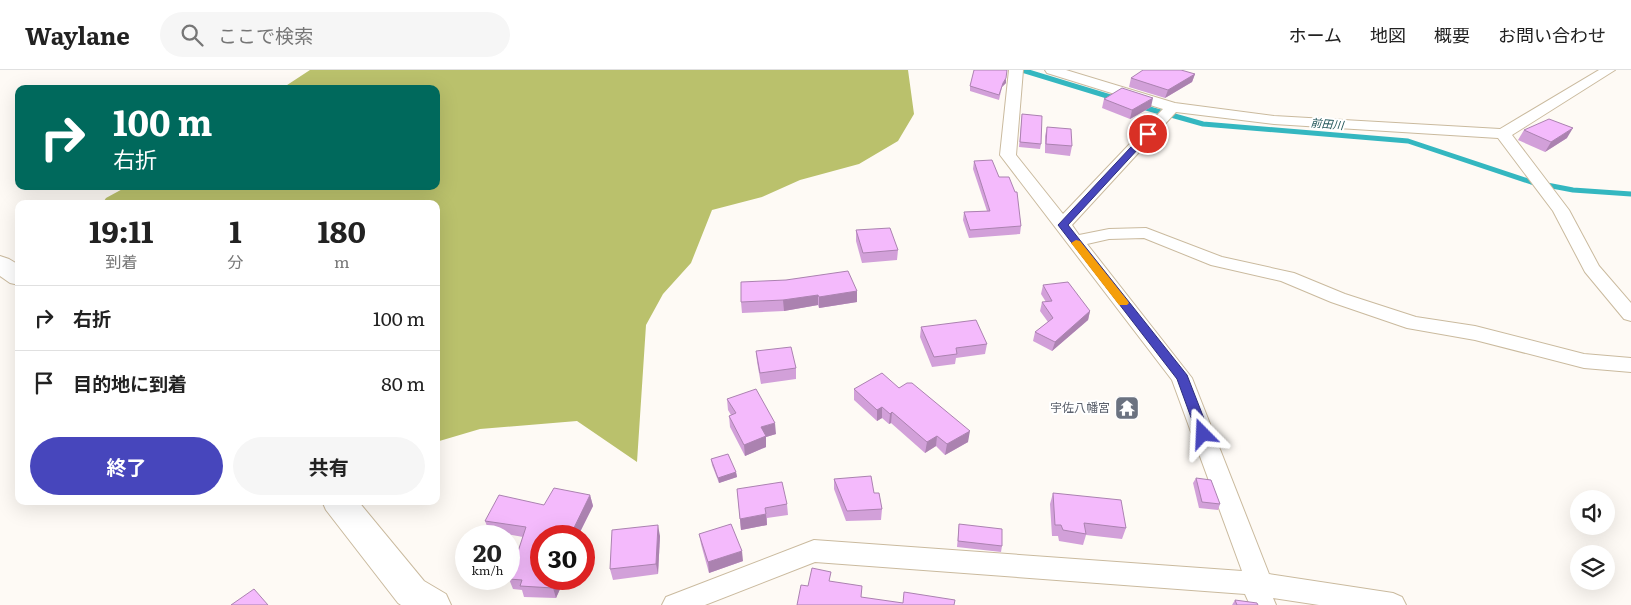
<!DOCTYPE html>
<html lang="ja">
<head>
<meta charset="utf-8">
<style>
	:root { --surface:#fff; --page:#f6f6f6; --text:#222; --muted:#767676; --line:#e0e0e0; --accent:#4746bc }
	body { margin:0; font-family:Literata,"Noto Sans JP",serif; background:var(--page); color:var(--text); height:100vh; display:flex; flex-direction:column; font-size:19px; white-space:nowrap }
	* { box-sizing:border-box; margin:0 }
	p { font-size:16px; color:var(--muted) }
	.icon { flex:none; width:28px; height:28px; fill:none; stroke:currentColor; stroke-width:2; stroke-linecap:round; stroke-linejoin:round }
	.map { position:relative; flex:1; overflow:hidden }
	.drawer { position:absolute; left:15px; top:130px; width:425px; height:305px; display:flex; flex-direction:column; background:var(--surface); border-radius:10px; box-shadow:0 5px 20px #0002 }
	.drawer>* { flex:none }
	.top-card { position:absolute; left:15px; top:15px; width:425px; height:105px; border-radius:10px; box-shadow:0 5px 20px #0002; background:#00695c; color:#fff; overflow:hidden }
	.controls { position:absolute; left:1570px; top:420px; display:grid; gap:10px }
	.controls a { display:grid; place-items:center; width:45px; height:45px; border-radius:50%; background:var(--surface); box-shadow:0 5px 20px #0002; font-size:25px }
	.speed { position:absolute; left:455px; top:455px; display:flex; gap:10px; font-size:25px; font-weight:700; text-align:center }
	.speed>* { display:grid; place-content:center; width:65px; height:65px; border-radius:50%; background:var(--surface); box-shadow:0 5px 20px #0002; line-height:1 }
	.speed small { font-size:12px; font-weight:400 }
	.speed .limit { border:8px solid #d22; background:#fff; color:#111 }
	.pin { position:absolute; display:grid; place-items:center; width:42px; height:42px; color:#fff; margin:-21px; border:2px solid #fff; border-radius:50%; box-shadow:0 1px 5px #0007 }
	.me { position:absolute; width:55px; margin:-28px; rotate:339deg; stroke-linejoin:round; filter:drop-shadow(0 0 4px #0008) }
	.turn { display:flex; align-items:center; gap:18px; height:105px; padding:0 15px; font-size:22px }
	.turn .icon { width:65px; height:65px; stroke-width:2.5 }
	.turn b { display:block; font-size:35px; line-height:42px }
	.eta { display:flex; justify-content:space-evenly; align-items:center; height:85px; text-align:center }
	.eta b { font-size:30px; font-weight:700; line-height:35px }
	.button { display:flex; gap:10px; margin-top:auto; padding:10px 15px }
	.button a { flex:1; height:58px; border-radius:30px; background:var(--accent); color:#fff; font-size:20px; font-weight:700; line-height:58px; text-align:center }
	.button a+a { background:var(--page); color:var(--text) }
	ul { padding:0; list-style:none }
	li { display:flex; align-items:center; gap:15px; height:65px; padding:0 15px; border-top:1px solid var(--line) }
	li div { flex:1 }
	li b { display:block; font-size:19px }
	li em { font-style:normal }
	header { display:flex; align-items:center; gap:30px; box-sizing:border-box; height:70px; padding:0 25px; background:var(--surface); border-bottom:1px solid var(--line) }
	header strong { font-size:24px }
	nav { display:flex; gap:28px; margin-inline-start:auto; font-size:18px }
	.search { width:350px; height:45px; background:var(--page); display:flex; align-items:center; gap:12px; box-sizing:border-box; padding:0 18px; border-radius:28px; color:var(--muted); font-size:19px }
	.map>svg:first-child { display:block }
</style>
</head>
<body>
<header>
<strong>Waylane</strong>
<div class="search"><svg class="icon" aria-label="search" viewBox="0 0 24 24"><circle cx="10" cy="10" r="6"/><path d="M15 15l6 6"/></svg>ここで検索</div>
<nav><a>ホーム</a><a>地図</a><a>概要</a><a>お問い合わせ</a></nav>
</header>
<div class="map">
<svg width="1631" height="535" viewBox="0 0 1631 535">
	<rect width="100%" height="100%" fill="#fefaf5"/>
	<path fill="#bac16c" d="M310,0H908L914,44L898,71L859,94L800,110L762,127L712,140L691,193L663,224L646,255L637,392L577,351L480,359L436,372V134H102L106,128L128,116H436V19H281Z"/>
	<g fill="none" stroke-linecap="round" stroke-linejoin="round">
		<g stroke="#34b7c0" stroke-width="5">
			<path d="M1022,0L1117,29"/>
			<path d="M1139,36L1203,54L1408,71L1531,112L1573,120L1631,124"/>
		</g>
		<defs>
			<path id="street" d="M1009,0H1023L1016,85L1063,144L1163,39L1047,3L1045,0H1066L1175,33L1274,46L1500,59L1599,0H1615L1512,65L1569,140L1599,196L1631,233V251L1624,249L1585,202L1553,141L1498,68L1274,54L1176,42L1072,155L1079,165L1109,159L1146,158L1222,187L1294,203L1345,224L1416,247L1475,256L1584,284L1631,288V302L1584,298L1475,270L1407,258L1331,232L1281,211L1211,195L1144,168L1109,169L1087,174L1192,308L1269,504L1393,523L1402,527L1406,535H1319L1273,528L1276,535H1250L1245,524L815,492L705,535H662L666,527L814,470L1242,501L1172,310L1000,85Z"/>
			<g id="secondary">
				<path d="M0,186L9,189L19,195V215L10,213L0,206Z"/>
				<path d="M322,431H358L424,511L446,524L451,535H401L398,533L326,440Z"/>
			</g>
		</defs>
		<use href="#street" stroke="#caba9e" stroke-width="2"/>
		<use href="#secondary" stroke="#caba9e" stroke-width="2"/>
		<use href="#street" fill="#fff" fill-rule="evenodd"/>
		<use href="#secondary" fill="#fff" fill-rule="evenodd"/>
	</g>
	<g fill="#d2a0d9">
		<path d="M1195,4L1192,12L1165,28L1129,17L1131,8Z"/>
		<path d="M1006,13L1002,17L999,30L970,21V16Z"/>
		<path d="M1104,29L1151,37L1130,49L1102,38Z"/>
		<path d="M1022,44L1041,74L1040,79L1019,77Z"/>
		<path d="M1047,57L1072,76L1070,86L1045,83V66Z"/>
		<path d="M1524,60L1567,68L1545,82L1518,70Z"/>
		<path d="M974,91L999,107L1021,156L1020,164L969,168L963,150L964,142L987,141L973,99Z"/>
		<path d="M856,160L898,180L897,190L862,193L856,171Z"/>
		<path d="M1043,215L1090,241L1088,250L1052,281L1033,271L1035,262L1048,252L1040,241L1042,232H1046L1041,224Z"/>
		<path d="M857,221V232L819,238L818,235L784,241L742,243L741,232Z"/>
		<path d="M921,257L987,274L985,284L956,288L955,294L932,297L920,267Z"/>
		<path d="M756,281L796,298V309L761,314L757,292Z"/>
		<path d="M899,318L968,372L945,385L936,376L925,383L891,353L889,354L882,348L877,351L854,330V319Z"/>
		<path d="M727,329L776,364L766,367V377L745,386L730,357L729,346L731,345L728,340Z"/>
		<path d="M711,389L736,402L737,407L719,413L712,395Z"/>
		<path d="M1196,408L1220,434L1218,440L1199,438L1193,413Z"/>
		<path d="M834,409L874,423L882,439L881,450L846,451L834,419Z"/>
		<path d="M737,419L787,434L788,445L767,448V455L741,460Z"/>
		<path d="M1053,423L1126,458L1122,469L1086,465L1083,475L1059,471L1058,466H1052L1050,434Z"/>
		<path d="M590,425L593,436L578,466H541V509H574L571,519H560L556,528L524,527L522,520L513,519L509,509L523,467L489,461L485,451L544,435Z"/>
		<path d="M959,454L1002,476L1001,482L957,477Z"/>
		<path d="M699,464L743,491L709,503L701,474Z"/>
		<path d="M660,466L658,504L613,510L610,499Z"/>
		<path d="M1235,530L1258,535H1232Z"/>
	</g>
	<g fill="#ab82b0">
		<path d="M1195,4L1192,12L1165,28L1168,20Z"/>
		<path d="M1006,8V13L1002,17L999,30L1003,13Z"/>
		<path d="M1153,28L1151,37L1130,49L1132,40Z"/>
		<path d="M1573,58L1567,68L1545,82L1551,72Z"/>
		<path d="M857,221V232L819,238V227Z"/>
		<path d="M818,225V235L784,241L783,230Z"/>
		<path d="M1090,241L1088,250L1052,281L1055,272Z"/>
		<path d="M882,337V348L877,351V340Z"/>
		<path d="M892,342L891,353L889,354L890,344Z"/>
		<path d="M775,353L776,364L766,367V377L745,386L744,375L761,357Z"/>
		<path d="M970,361L968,372L945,385L947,374Z"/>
		<path d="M937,366L936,376L925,383L927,372Z"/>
		<path d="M736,402L737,407L719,413L718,408Z"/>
		<path d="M590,425L593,436L578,466H570Z"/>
		<path d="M766,444L767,455L741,460L740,449Z"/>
		<path d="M658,455L660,466L658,504L656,494Z"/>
		<path d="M742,481L743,491L709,503L708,492Z"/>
		<path d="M556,509L560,519L556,528L553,518Z"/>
		<path d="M568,509H574L571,519Z"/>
	</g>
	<g fill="#f4bafc" stroke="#ab82b0">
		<path d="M974,0H1007L1006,8L1003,13L999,25L970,16Z"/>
		<path d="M1143,0H1181L1195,4L1168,20L1131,8Z"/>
		<path d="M1122,18L1153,28L1132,40L1104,29Z"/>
		<path d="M1022,44L1042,46L1041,74L1020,72Z"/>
		<path d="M1549,49L1573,58L1551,72L1524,60Z"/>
		<path d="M1047,57L1071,59L1072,76L1046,74Z"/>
		<path d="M992,90L999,107H1009L1015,122H1017L1021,156L970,160L964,142L990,141L974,91Z"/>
		<path d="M890,158L898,180L863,183L856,160Z"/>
		<path d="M848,201L857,221L819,227L818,225L783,230L741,232V212L786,210Z"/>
		<path d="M1068,212L1090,241L1055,272L1035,262L1053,248L1042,232L1052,231L1043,215Z"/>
		<path d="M976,250L987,274L956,278L957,284L934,287L921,257Z"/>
		<path d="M791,277L796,298L760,303L756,281Z"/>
		<path d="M882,303L899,318L907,313H912L970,361L947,374L937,366L927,372L892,342L890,344L882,337L877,340L854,319Z"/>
		<path d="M756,319L775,353L761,357L766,366L744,375L729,346L736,343L727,329Z"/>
		<path d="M728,384L736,402L718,408L711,389Z"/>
		<path d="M871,406L874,423H879L882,439L847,441L834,409Z"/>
		<path d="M1196,408L1211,410L1220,434L1202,432Z"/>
		<path d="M782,412L787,434L765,438L766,444L740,449L737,419Z"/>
		<path d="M554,418L590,425L570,466H541V509H556L553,518L520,516L522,510L509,509L526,457L485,451L499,425L544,435Z"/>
		<path d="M1053,423L1121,430L1126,458L1084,453L1086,464L1063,460L1061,455H1055Z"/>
		<path d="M731,454L742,481L708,492L699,464Z"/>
		<path d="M959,454L1002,459V476L958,471Z"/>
		<path d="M658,455L656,494L610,499L612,460Z"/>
		<path d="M812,498L831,502L829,511L862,516L861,527L903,533L904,522L955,530L954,535H797L801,515L808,516Z"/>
		<path d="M254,519L268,535H231Z"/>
		<path d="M1235,530L1257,533L1258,535H1237Z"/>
	</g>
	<path fill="#4746bc" stroke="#2e2e7a" d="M1148,61L1153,64L1151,65L1068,155L1187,305L1210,364L1208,367H1199L1197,364L1177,309L1058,155L1145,62Z"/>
	<path fill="#f59e0b" d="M1076,170L1080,171L1127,230L1129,233L1127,235H1119L1071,173Z"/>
	<defs>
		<symbol id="temple-square" viewBox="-11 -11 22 22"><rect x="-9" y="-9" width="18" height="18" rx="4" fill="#6b7280" stroke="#fff"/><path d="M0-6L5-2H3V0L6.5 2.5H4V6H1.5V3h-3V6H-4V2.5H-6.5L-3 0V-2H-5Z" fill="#fff"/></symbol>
	</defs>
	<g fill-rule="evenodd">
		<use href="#temple-square" x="1113" y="324" width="28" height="28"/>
	</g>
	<g text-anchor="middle" stroke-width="4" stroke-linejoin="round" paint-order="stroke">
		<g font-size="11" font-style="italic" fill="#24585c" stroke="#fff">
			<text transform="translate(1327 54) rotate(5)" y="4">前田川</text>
		</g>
		<g font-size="12" fill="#5b616d" stroke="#fff" text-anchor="end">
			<text x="1110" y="342">宇佐八幡宮</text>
		</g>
	</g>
</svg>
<div class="controls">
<a><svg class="icon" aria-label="sound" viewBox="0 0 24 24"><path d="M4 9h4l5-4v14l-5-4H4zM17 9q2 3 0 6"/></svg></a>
<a><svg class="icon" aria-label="layers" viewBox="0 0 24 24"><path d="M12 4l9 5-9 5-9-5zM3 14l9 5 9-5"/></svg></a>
</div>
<div class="speed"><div>20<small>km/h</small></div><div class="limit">30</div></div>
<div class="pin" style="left:1148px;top:64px;background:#d93025"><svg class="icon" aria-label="arrive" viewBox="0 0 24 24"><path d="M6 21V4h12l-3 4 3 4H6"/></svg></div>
<svg class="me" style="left:1203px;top:364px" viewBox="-20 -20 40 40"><path d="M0-17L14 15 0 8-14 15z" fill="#4746bc" stroke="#fff" stroke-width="4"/></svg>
<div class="top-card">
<div class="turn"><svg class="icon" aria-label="right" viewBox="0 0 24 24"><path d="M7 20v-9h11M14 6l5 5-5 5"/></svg><div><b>100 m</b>右折</div></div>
</div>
<section class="drawer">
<div class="eta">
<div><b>19:11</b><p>到着</p></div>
<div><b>1</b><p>分</p></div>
<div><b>180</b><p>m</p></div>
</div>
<ul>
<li><svg class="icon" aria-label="right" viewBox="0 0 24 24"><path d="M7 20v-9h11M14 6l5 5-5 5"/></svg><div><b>右折</b></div><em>100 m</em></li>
<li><svg class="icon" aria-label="arrive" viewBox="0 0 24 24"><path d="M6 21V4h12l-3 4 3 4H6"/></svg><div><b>目的地に到着</b></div><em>80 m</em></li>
</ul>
<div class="button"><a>終了</a><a>共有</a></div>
</section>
</div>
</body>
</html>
